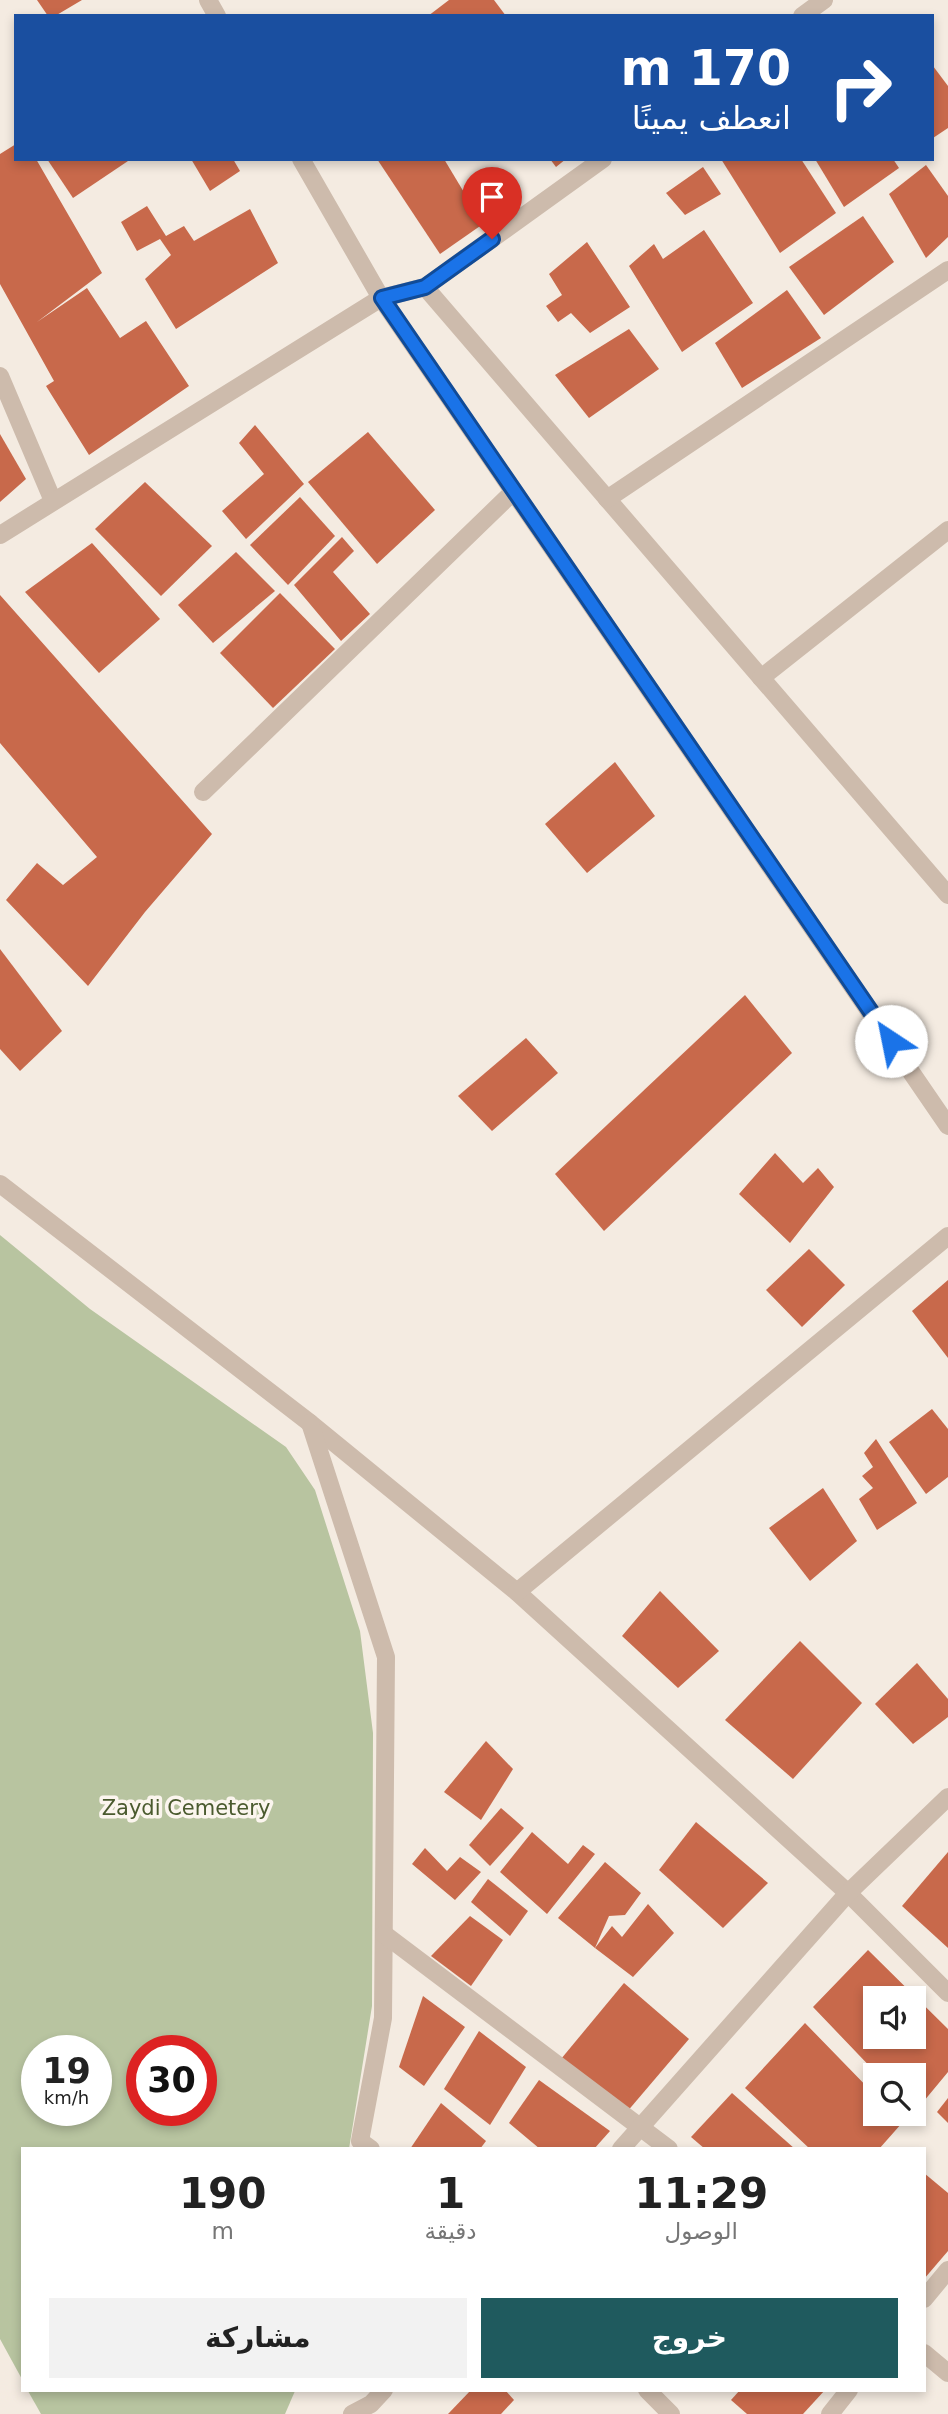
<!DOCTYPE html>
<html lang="ar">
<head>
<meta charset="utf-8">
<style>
	:root { --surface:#fff; --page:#f2f2f2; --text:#222; --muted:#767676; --accent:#1f5a5e }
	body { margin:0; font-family:"DejaVu Sans",Vazirmatn,sans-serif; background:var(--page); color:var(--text); direction:rtl; height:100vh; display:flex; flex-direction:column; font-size:26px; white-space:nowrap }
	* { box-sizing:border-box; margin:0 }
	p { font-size:23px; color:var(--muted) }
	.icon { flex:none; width:38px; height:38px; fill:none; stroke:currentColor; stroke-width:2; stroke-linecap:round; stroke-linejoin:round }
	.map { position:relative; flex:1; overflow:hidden; direction:ltr }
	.drawer { position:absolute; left:21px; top:2147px; width:905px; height:245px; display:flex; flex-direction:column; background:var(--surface); border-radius:0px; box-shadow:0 4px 10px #0003; direction:rtl }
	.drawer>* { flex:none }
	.guide { position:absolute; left:14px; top:14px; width:920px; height:147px; border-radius:0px; box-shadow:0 4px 10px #0003; direction:rtl; background:#1a4fa0; color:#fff; overflow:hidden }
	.fabs { position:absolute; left:863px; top:1986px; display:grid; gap:14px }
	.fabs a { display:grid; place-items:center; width:63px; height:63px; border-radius:0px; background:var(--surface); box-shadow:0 4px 10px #0003; font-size:35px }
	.speed { position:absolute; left:21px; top:2035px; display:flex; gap:14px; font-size:35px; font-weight:700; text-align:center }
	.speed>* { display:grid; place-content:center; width:91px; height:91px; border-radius:50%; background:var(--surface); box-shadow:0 4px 10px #0003; line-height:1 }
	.speed small { font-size:18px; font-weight:400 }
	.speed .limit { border:10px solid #d22; background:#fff; color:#111 }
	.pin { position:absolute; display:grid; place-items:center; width:60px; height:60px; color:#fff; margin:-72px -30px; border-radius:50% 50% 50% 0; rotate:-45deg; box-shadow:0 0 7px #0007 }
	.pin .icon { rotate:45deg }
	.me { position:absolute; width:77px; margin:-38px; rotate:326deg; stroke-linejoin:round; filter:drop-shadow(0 0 5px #0008) }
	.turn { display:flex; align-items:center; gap:24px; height:147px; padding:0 28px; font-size:32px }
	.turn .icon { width:91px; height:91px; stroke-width:2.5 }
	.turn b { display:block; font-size:49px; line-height:60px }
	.eta { display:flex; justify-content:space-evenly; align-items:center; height:119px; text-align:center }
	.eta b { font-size:42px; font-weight:700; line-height:49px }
	.action { display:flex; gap:14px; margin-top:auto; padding:14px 28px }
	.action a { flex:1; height:80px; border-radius:0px; background:var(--accent); color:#fff; font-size:28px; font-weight:700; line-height:80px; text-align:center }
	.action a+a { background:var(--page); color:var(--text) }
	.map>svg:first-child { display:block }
</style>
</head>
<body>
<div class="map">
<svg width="948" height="2414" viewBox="0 0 948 2414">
	<rect width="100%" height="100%" fill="#f4ebe1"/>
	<g fill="#b8c4a0" fill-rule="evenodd">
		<path d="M0,1235L90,1309L286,1447L315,1490L360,1631L373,1733L372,2006L349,2149H23V2381L0,2339ZM37,2051H96V2110H37ZM142,2051H201V2110H142Z"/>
		<path d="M28,2391H295L285,2414H41Z"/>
	</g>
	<g fill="#c8694b" fill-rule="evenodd">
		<path d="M37,0H82L55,16H48Z"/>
		<path d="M449,0H494L506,16H428Z"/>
		<path d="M933,66L948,86V128L933,138Z"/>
		<path d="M16,144V159H36L102,273L37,322L87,288L120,338L146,321L189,386L89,455L46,386L54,381L0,284V154Z"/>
		<path d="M47,159H131L73,198Z"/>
		<path d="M191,159H233L240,171L210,191Z"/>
		<path d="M377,159H444L483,224L440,254Z"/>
		<path d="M550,159H566L556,167Z"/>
		<path d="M721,159H801L836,213L780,253Z"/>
		<path d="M815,159H893L899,168L844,207Z"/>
		<path d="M926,165L948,196V237L926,258L889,194Z"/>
		<path d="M703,167L721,194L685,215L666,193Z"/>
		<path d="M147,206L166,236L184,226L194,241L250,209L278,263L176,329L145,279L171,255L160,239L137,251L121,222Z"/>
		<path d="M863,216L894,262L824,315L789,267Z"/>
		<path d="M704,230L753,303L682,352L629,266L654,244L663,259Z"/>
		<path d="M587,242L630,307L590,333L571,313L558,322L546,306L562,295L549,274Z"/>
		<path d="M787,290L821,338L742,388L715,343Z"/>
		<path d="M629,329L659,369L589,418L555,375Z"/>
		<path d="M255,425L304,484L246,539L222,511L264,474L239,443Z"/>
		<path d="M368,432L435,510L377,564L308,482Z"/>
		<path d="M0,434L26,479L0,502Z"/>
		<path d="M145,482L212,546L161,596L95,529Z"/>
		<path d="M300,497L335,536L288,585L250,545Z"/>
		<path d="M342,537L354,551L333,572L370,614L341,641L294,585Z"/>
		<path d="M92,543L160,619L99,673L25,592Z"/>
		<path d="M236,552L275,591L213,643L178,605Z"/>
		<path d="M280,593L335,649L273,708L220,653Z"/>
		<path d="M0,595L212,834L145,912L88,986L6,900L37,863L63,885L97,857L0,743Z"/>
		<path d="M615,762L655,816L587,873L545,824Z"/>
		<path d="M0,949L62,1031L20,1071L0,1049Z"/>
		<path d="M745,995L792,1053L604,1231L555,1174Z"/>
		<path d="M526,1038L558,1073L492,1131L458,1096Z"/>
		<path d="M775,1153L803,1183L818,1168L834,1187L790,1243L739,1194Z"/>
		<path d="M809,1249L845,1285L802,1327L766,1290Z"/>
		<path d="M948,1280V1358L912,1311Z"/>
		<path d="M932,1409L948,1429V1477L926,1494L889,1442Z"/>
		<path d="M876,1439L917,1503L877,1530L859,1499L873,1488L862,1476L873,1467L864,1453Z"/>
		<path d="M823,1488L857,1541L810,1581L769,1528Z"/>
		<path d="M660,1591L719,1651L678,1688L622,1636Z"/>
		<path d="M800,1641L862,1703L793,1779L725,1720Z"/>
		<path d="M917,1663L948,1699V1717L913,1744L875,1704Z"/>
		<path d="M486,1741L513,1769L481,1820L444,1792Z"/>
		<path d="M501,1808L524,1828L490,1866L469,1845Z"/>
		<path d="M696,1822L768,1883L723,1928L659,1870Z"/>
		<path d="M532,1832L568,1864L583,1845L595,1854L547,1914L500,1872Z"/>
		<path d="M425,1848L447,1871L460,1857L481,1872L455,1900L412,1864Z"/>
		<path d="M948,1852V1948L902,1906Z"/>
		<path d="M605,1862L641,1893L625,1915L609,1916L595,1948L558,1918Z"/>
		<path d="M488,1879L528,1911L510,1936L471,1902Z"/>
		<path d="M648,1904L674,1933L633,1977L595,1948L612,1926L622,1937Z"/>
		<path d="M470,1916L503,1940L471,1986L431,1956Z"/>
		<path d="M868,1950L948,2029V2072L914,2113V2076H879L813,2007ZM875,1998H914V2037H875Z"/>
		<path d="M624,1983L689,2039L626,2113L561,2059Z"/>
		<path d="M423,1996L465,2027L424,2086L399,2067Z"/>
		<path d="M805,2023L875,2095V2114H894L902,2123L879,2149H810L745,2088Z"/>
		<path d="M479,2031L526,2067L490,2125L444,2089Z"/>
		<path d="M539,2080L610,2131L594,2149H540L509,2123Z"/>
		<path d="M732,2093L795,2149H705L691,2137Z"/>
		<path d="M948,2098V2123L937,2112Z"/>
		<path d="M441,2103L486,2141L480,2149H410Z"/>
		<path d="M924,2173L948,2193V2251L924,2279Z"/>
		<path d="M471,2390H505L514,2400L501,2414H448Z"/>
		<path d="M740,2390H825L803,2414H747L731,2400Z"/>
	</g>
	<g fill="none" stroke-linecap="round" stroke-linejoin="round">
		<g stroke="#cdbbac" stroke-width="18">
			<path d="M208,0L217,16"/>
			<path d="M802,16L824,0"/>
			<path d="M301,159L381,298L948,1126"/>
			<path d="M425,287L948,895"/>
			<path d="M0,376L53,501"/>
			<path d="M607,499L948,270"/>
			<path d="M0,535L381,298L425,287L603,159"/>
			<path d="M761,678L948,530"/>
			<path d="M203,792L513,492"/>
			<path d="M0,1184L310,1423L517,1592L848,1893L948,1993"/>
			<path d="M310,1423L386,1657L383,2018L360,2141L371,2149"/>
			<path d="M517,1592L948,1236"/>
			<path d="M384,1934L669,2149"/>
			<path d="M621,2149L848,1893L948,1797"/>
			<path d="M924,2299L948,2270"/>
			<path d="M924,2353L948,2373"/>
			<path d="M647,2390L671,2414"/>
			<path d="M352,2414L371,2404L384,2390"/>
			<path d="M830,2414L849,2390"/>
		</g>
	</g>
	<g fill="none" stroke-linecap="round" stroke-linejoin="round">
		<defs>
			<path id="route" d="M492,239L425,287L382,298L891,1041"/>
		</defs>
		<use href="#route" stroke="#114b97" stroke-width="18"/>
		<use href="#route" stroke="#1a73e8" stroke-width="12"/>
	</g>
	<g text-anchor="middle" stroke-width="7" stroke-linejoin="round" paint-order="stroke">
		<g font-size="21" fill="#4a5a2e" stroke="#fbf5ee">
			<text x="186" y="1815">Zaydi Cemetery</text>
		</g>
	</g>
</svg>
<div class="fabs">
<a><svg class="icon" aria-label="sound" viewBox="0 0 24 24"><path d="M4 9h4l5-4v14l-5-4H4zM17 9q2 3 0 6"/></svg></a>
<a><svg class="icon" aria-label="search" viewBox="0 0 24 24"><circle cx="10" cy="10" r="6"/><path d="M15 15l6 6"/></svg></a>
</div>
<div class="speed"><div>19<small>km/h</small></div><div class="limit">30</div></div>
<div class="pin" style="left:492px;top:239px;background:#d93025"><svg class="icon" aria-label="arrive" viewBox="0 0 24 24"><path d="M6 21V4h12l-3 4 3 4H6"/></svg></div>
<svg class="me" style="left:891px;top:1041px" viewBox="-20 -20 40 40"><circle r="19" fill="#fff"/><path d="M0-13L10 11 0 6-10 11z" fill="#1a73e8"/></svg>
<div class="guide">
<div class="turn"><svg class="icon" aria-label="right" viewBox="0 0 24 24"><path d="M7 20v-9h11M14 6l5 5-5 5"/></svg><div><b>170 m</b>انعطف يمينًا</div></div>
</div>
<section class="drawer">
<div class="eta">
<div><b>11:29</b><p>الوصول</p></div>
<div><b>1</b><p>دقيقة</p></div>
<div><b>190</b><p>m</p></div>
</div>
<div class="action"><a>خروج</a><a>مشاركة</a></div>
</section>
</div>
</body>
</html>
